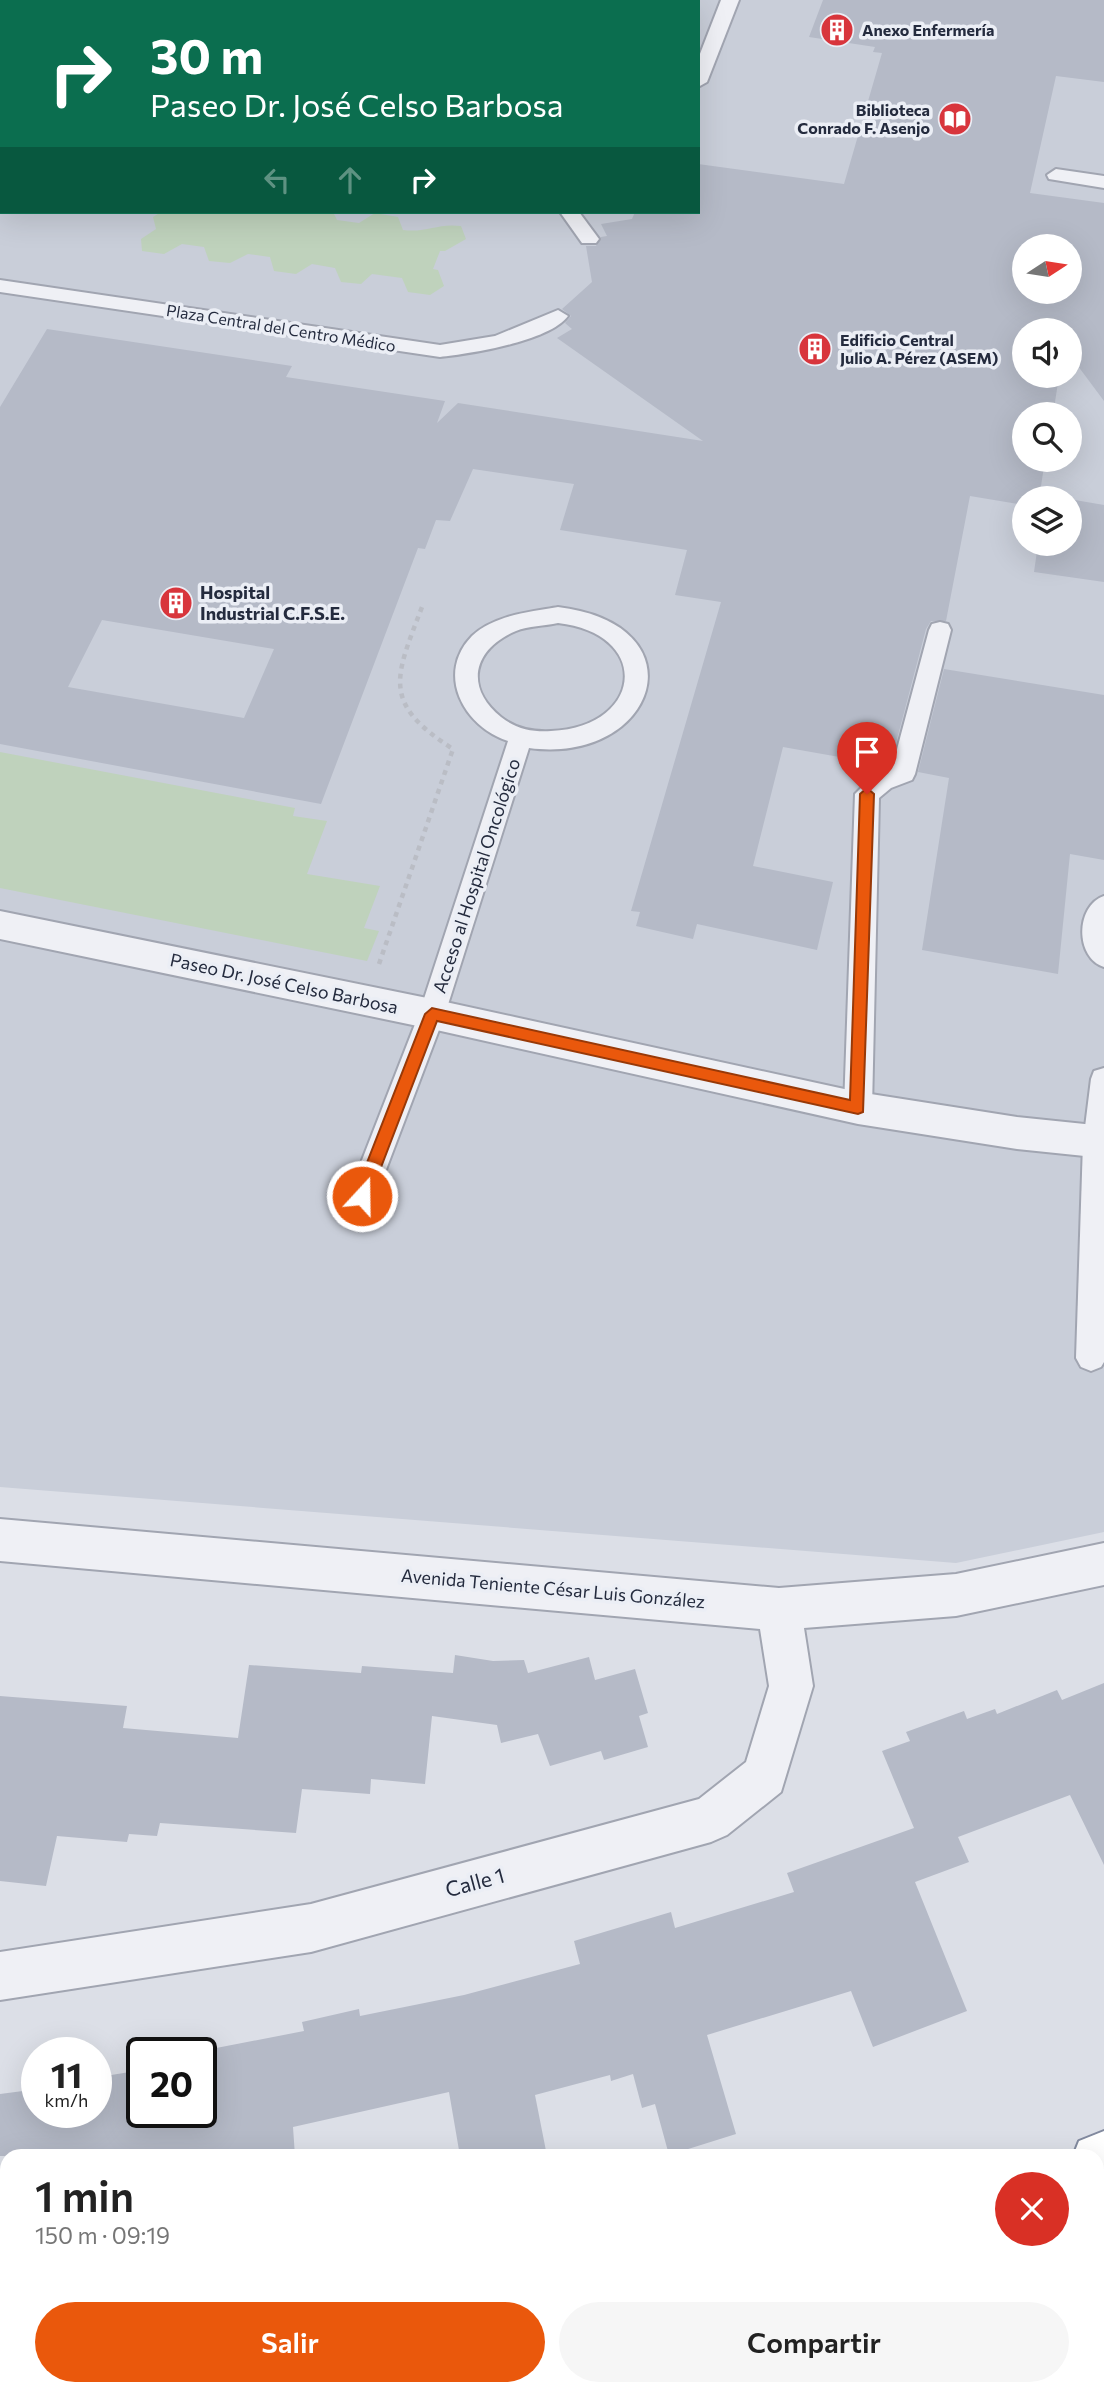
<!DOCTYPE html>
<html lang="es">
<head>
<meta charset="utf-8">
<style>
	:root { --surface:#fff; --page:#f6f6f6; --text:#222; --muted:#767676; --accent:#ea580c }
	body { margin:0; font-family:Commissioner,sans-serif; background:var(--page); color:var(--text); height:100vh; display:flex; flex-direction:column; font-size:26px; white-space:nowrap }
	* { box-sizing:border-box; margin:0 }
	p { font-size:23px; color:var(--muted) }
	.icon { flex:none; width:38px; height:38px; fill:none; stroke:currentColor; stroke-width:2; stroke-linecap:round; stroke-linejoin:round }
	.map { position:relative; flex:1; overflow:hidden }
	.drawer { position:absolute; left:0px; top:2149px; width:1104px; height:247px; display:flex; flex-direction:column; background:var(--surface); border-radius:21px 21px 0 0; box-shadow:0 7px 28px #0002 }
	.drawer>* { flex:none }
	.top-card { position:absolute; left:0px; top:0px; width:700px; height:214px; box-shadow:0 7px 28px #0002; background:#0b6e4f; color:#fff; overflow:hidden }
	.needle { width:46px; rotate:78deg }
	.tools { position:absolute; left:1012px; top:234px; display:grid; gap:14px }
	.tools a { display:grid; place-items:center; width:70px; height:70px; border-radius:50%; background:var(--surface); box-shadow:0 7px 28px #0002; font-size:35px }
	.speed { position:absolute; left:21px; top:2037px; display:flex; gap:14px; font-size:35px; font-weight:700; text-align:center }
	.speed>* { display:grid; place-content:center; width:91px; height:91px; border-radius:50%; background:var(--surface); box-shadow:0 7px 28px #0002; line-height:1 }
	.speed small { font-size:18px; font-weight:400 }
	.speed .limit { border:4px solid #111; border-radius:10px; background:#fff; color:#111 }
	.pin { position:absolute; display:grid; place-items:center; width:60px; height:60px; color:#fff; margin:-72px -30px; border-radius:50% 50% 50% 0; rotate:-45deg; box-shadow:0 0 7px #0007 }
	.pin .icon { rotate:45deg }
	.me { position:absolute; width:77px; margin:-38px; rotate:21deg; stroke-linejoin:round; filter:drop-shadow(0 0 5px #0008) }
	.turn { display:flex; align-items:center; gap:24px; height:147px; padding:0 35px; font-size:32px }
	.turn .icon { width:91px; height:91px; stroke-width:2.5 }
	.turn b { display:block; font-size:49px; line-height:60px }
	.lanes { display:flex; align-items:center; height:66px; padding:0 35px; background:#0003; justify-content:center; gap:35px; direction:ltr }
	.lanes .off { opacity:.35 }
	.round { display:grid; place-items:center; flex:none; width:74px; height:74px; border-radius:37px; background:var(--page) }
	.overview { display:flex; align-items:center; justify-content:space-between; height:119px; padding:0 35px }
	h1 { font-size:42px; font-weight:600; line-height:52px }
	.action { display:flex; gap:14px; margin-top:auto; padding:14px 35px }
	.action a { flex:1; height:80px; border-radius:42px; background:var(--accent); color:#fff; font-size:28px; font-weight:600; line-height:80px; text-align:center }
	.action a+a { background:var(--page); color:var(--text) }
	.map>svg:first-child { display:block }
</style>
</head>
<body>
<div class="map">
<svg width="1104" height="2395" viewBox="0 0 1104 2395">
	<rect width="100%" height="100%" fill="#dcdfe7"/>
	<path fill="#c9ced9" fill-rule="evenodd" d="M0,0H1104V1532L956,1563L0,1487ZM2,2H698V212H2ZM1024,247H1069V292H1024ZM1024,331H1069V376H1024ZM1024,415H1069V460H1024ZM1024,499H1069V544H1024Z"/>
	<g fill="#bfd2bc">
		<path d="M161,212H333L337,220L359,223L375,213L398,217L403,230C427,233 437,223 461,226L466,239L445,251H440L433,269L438,270L444,286L430,295L408,292L402,278L372,274L361,284L341,282L335,268L312,264L296,274L274,271L270,257L248,254L230,263L209,261L204,247L182,244L164,254L142,251L141,239L156,229L153,217Z"/>
		<path d="M0,752L295,808L293,816L327,821L307,874L380,886L364,928L379,931L367,961L0,888Z"/>
	</g>
	<g fill="#b5bac7" fill-rule="evenodd">
		<path d="M823,0H1104V82L1056,76L1030,193L1104,203V401L1069,354V331H1024V376H1059L1053,415H1024V460H1045L1039,499H1024V505L970,496L946,621H931L926,629L890,766L783,747L753,866L833,882L817,950L697,924L693,939L636,926L640,912L631,911L721,602L675,595L687,550L560,530L574,484L473,469L450,521L436,520L425,549L418,548L321,804L0,744V407L47,329L292,366L286,377L445,401L437,423L458,403L703,441L557,338L572,329L565,323L571,316L562,309L592,282L586,246H596L601,237L607,236L601,224L632,219L635,212H698V164L844,184L882,53L873,52L875,47L809,37ZM1024,247H1069V292H1024ZM102,620L274,649L244,718L68,687Z"/>
		<path d="M1069,499L1104,505V582L1034,572L1038,544H1069Z"/>
		<path d="M944,669L1104,695V860L1070,854L1058,974L922,950L949,778L918,772Z"/>
		<path d="M455,1655L493,1661L524,1660L528,1673L589,1657L595,1680L635,1669L648,1713L639,1716L648,1747L604,1760L601,1751L550,1766L538,1734L501,1743L497,1725L432,1716L425,1784L371,1779L370,1794L302,1789L296,1833L160,1823L157,1836L129,1834L127,1842L57,1836L46,1886L0,1881V1696L127,1706L123,1728L238,1738L249,1665L361,1673L362,1666L453,1673Z"/>
		<path d="M1104,1683V1865L1070,1795L958,1837L969,1862L915,1882L967,2011L873,2047L851,1991L707,2035L736,2134L669,2155L655,2104L642,2108L633,2074L611,2081L610,2075L535,2095L547,2156H460L449,2092L293,2127L295,2156H0V2094L23,2091V2069L37,2067V2112H96V2059L99,2058V2077L142,2070V2112H201V2061L207,2060L206,2050L304,2031L302,2022L359,2009L360,2016L464,1995L580,1964L574,1941L671,1912L675,1928L794,1892L787,1873L914,1828L882,1751L910,1741L906,1732L964,1711L967,1719L995,1709L997,1714L1057,1690L1062,1700Z"/>
	</g>
	<g fill="none" stroke-linecap="round" stroke-linejoin="round">
		<defs>
			<g id="service">
				<path d="M721,0H739L707,82L698,87V59Z"/>
				<rect x="0" y="26" width="2" height="11"/>
				<rect x="0" y="76" width="2" height="10"/>
				<rect x="0" y="104" width="2" height="10"/>
				<path d="M1056,169L1104,176V188L1049,179L1047,175Z"/>
				<path d="M560,212H579L599,239L596,243H582Z"/>
				<path d="M0,280L440,345L495,336L558,310L568,316C550,341 470,354 440,357L0,292Z"/>
				<path d="M558,607C704,625 656,765 529,748L445,1014L376,1196L372,1205L362,1208L352,1205L348,1196L419,1014L508,741C464,727 435,674 472,636C494,615 530,612 558,607ZM558,623C653,634 643,727 551,731C532,732 516,729 501,717C464,687 473,649 516,631C528,626 545,626 558,623Z"/>
				<path d="M940,622L948,624L951,630L915,774L912,780L891,788L879,798L872,1108L868,1116L858,1119L848,1116L844,1108L855,794L873,776L892,768L929,630L932,624Z"/>
				<path d="M1104,896V967C1075,958 1075,906 1104,896Z"/>
				<path d="M1104,1068V1362L1101,1367L1091,1371L1081,1367L1076,1358L1083,1143L1091,1079L1094,1071Z"/>
			</g>
			<g id="minor">
				<path d="M0,911L432,999L858,1092L1017,1117L1104,1126V1158L1017,1149L858,1124L432,1029L0,939Z"/>
				<path d="M0,1519L779,1588L956,1574L1104,1543V1585L956,1616L804,1628L813,1686L781,1792L727,1835L711,1842L311,1952L0,2000V1952L311,1904L699,1799L746,1762L769,1686L760,1629L0,1561Z"/>
			</g>
			<g id="motorway">
				<path d="M1104,2131V2181L1097,2184V2156H1073L1079,2141Z"/>
				<path d="M1104,2287V2339L1097,2342V2290Z"/>
				<path d="M406,2389H477L474,2395H403Z"/>
				<path d="M875,2389H944L941,2395H872Z"/>
			</g>
		</defs>
		<use href="#service" stroke="#a1a5b1" stroke-width="4"/>
		<use href="#minor" stroke="#a1a5b1" stroke-width="4"/>
		<use href="#motorway" stroke="#828a9f" stroke-width="4"/>
		<path stroke="#babdc5" stroke-width="4.5" stroke-dasharray="5 5" stroke-linecap="butt" d="M379,964L453,749C381,703 395,678 422,607"/>
		<use href="#service" fill="#eff0f5" fill-rule="evenodd"/>
		<use href="#minor" fill="#eff0f5" fill-rule="evenodd"/>
		<use href="#motorway" fill="#fff" fill-rule="evenodd"/>
	</g>
	<path fill="#ea580c" stroke="#983908" stroke-width="2" d="M867,788L874,794L863,1112L858,1114L437,1021L370,1196L368,1201H356L354,1196L425,1014L432,1008L850,1100L860,794Z"/>
	<defs>
		<symbol id="building-disc" viewBox="-11 -11 22 22"><circle r="9.5" fill="#d8353c" stroke="#ebeef5"/><path d="M-4-6H4V6H1V3H-1V6H-4ZM-2.5-4.3h1.7v1.8h-1.7ZM.8-4.3h1.7v1.8H.8ZM-2.5-1h1.7V.8h-1.7ZM.8-1h1.7V.8H.8Z" fill="#fff"/></symbol>
		<symbol id="library-disc" viewBox="-11 -11 22 22"><circle r="9.5" fill="#d8353c" stroke="#ebeef5"/><path d="M-6-4Q-3-5.5-.7-3.5V5Q-3 3-6 4ZM6-4Q3-5.5 .7-3.5V5Q3 3 6 4Z" fill="#fff"/></symbol>
	</defs>
	<g fill-rule="evenodd">
		<use href="#building-disc" x="818" y="11" width="38" height="38"/>
		<use href="#library-disc" x="936" y="100" width="38" height="38"/>
		<use href="#building-disc" x="796" y="330" width="38" height="38"/>
		<use href="#building-disc" x="157" y="584" width="38" height="38"/>
	</g>
	<g text-anchor="middle" stroke-width="7" stroke-linejoin="round" paint-order="stroke">
		<g font-size="16" font-weight="bold" fill="#242b3e" stroke="#ebeef5" text-anchor="start">
			<text x="862" y="36">Anexo Enfermería</text>
			<text x="930" y="116" text-anchor="end">Biblioteca<tspan x="930" dy="18">Conrado F. Asenjo</tspan></text>
			<text x="840" y="346">Edificio Central<tspan x="840" dy="18">Julio A. Pérez (ASEM)</tspan></text>
		</g>
		<g font-size="16" fill="#242b3e" stroke="#ebeef5">
			<text transform="translate(281 328) rotate(9)" y="6">Plaza Central del Centro Médico</text>
		</g>
		<g font-size="18" font-weight="bold" fill="#242b3e" stroke="#ebeef5" text-anchor="start">
			<text x="200" y="599">Hospital<tspan x="200" dy="21">Industrial C.F.S.E.</tspan></text>
		</g>
		<g font-size="18" fill="#242b3e" stroke="#ebeef5">
			<text transform="translate(477 876) rotate(-72)" y="6">Acceso al Hospital Oncológico</text>
			<text transform="translate(284 984) rotate(12)" y="6">Paseo Dr. José Celso Barbosa</text>
			<text transform="translate(553 1589) rotate(5)" y="6">Avenida Teniente César Luis González</text>
		</g>
		<g font-size="21" fill="#242b3e" stroke="#ebeef5">
			<text transform="translate(475 1883) rotate(-15)" y="7">Calle 1</text>
		</g>
	</g>
</svg>
<div class="tools">
<a><svg class="needle" viewBox="-14 -14 28 28"><path d="M0-13l5 13h-10z" fill="#e53935"/><path d="M0 13l5-13h-10z" fill="#767676"/></svg></a>
<a><svg class="icon" aria-label="sound" viewBox="0 0 24 24"><path d="M4 9h4l5-4v14l-5-4H4zM17 9q2 3 0 6"/></svg></a>
<a><svg class="icon" aria-label="search" viewBox="0 0 24 24"><circle cx="10" cy="10" r="6"/><path d="M15 15l6 6"/></svg></a>
<a><svg class="icon" aria-label="layers" viewBox="0 0 24 24"><path d="M12 4l9 5-9 5-9-5zM3 14l9 5 9-5"/></svg></a>
</div>
<div class="speed"><div>11<small>km/h</small></div><div class="limit">20</div></div>
<div class="pin" style="left:867px;top:794px;background:#d93025"><svg class="icon" aria-label="arrive" viewBox="0 0 24 24"><path d="M6 21V4h12l-3 4 3 4H6"/></svg></div>
<svg class="me" style="left:362px;top:1196px" viewBox="-20 -20 40 40"><circle r="17" fill="#ea580c" stroke="#fff" stroke-width="3"/><path d="M0-11L8 9 0 5-8 9z" fill="#fff"/></svg>
<div class="top-card">
<div class="turn"><svg class="icon" aria-label="right" viewBox="0 0 24 24"><path d="M7 20v-9h11M14 6l5 5-5 5"/></svg><div><b>30 m</b>Paseo Dr. José Celso Barbosa</div></div>
<div class="lanes"><svg class="icon off" aria-label="left" viewBox="0 0 24 24"><path d="M17 20v-9H6M10 6l-5 5 5 5"/></svg><svg class="icon off" aria-label="ahead" viewBox="0 0 24 24"><path d="M12 20V5M6 11l6-6 6 6"/></svg><svg class="icon" aria-label="right" viewBox="0 0 24 24"><path d="M7 20v-9h11M14 6l5 5-5 5"/></svg></div>
</div>
<section class="drawer">
<div class="overview"><div><h1>1 min</h1><p>150 m · 09:19</p></div><a class="round" style="background:#d93025;color:#fff"><svg class="icon" aria-label="close" viewBox="0 0 24 24"><path d="M6 6l12 12M18 6L6 18"/></svg></a></div>
<div class="action"><a>Salir</a><a>Compartir</a></div>
</section>
</div>
</body>
</html>
